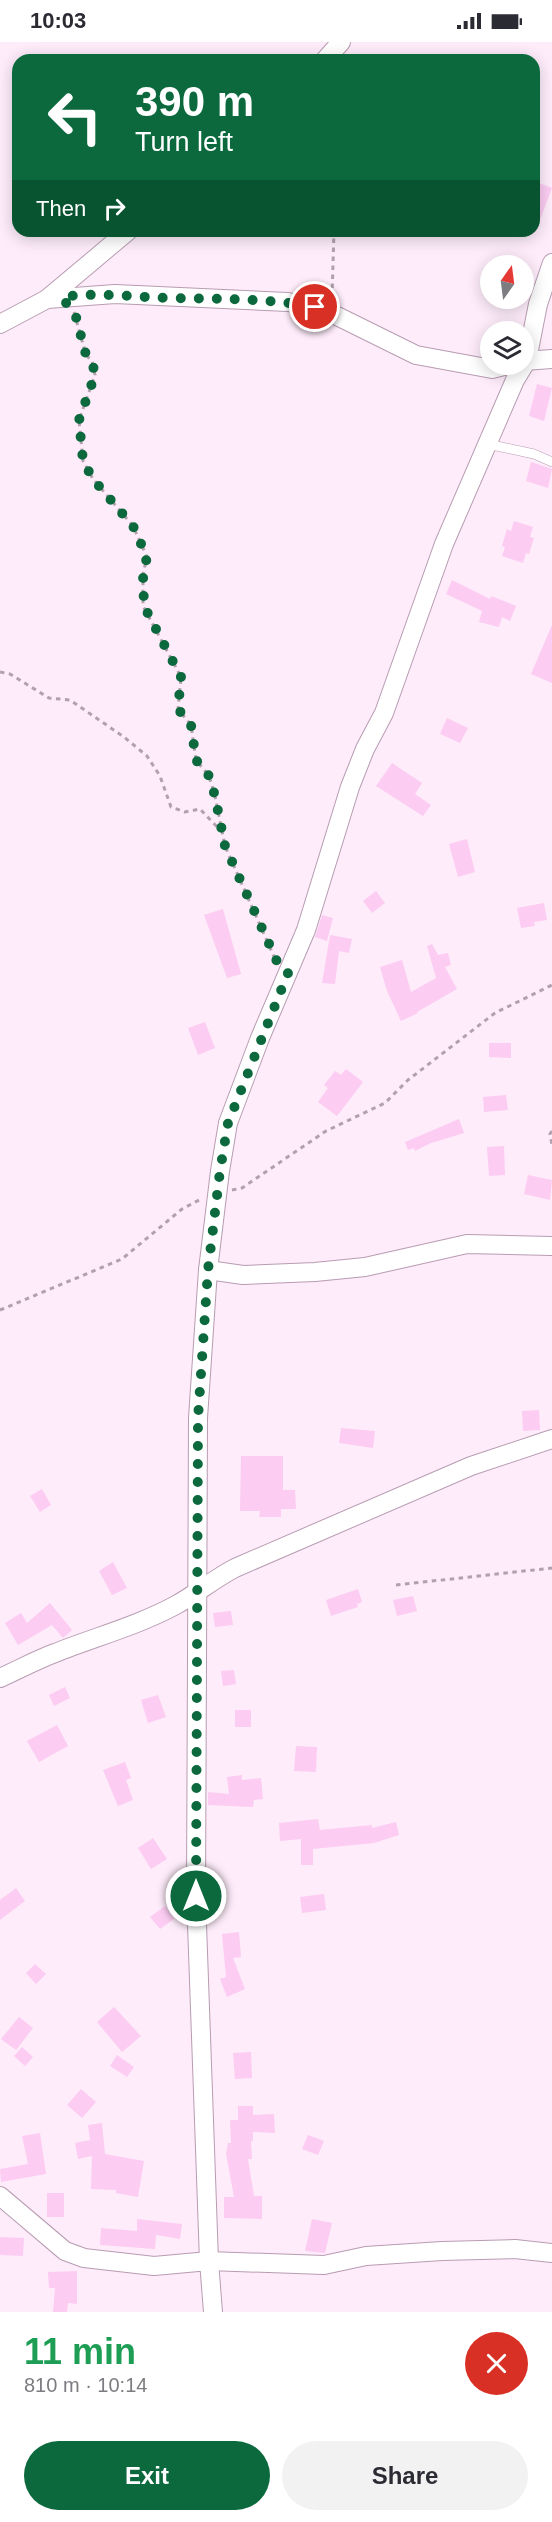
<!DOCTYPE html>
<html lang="en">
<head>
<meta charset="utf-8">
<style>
	:root { --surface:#fff; --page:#f2f2f3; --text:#2b2b33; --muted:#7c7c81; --accent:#0b693d }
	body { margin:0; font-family:Arial,sans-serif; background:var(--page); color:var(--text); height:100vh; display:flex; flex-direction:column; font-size:22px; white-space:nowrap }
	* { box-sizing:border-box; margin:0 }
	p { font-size:20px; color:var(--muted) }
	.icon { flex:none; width:33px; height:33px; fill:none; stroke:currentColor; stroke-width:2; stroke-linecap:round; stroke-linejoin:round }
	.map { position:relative; height:2270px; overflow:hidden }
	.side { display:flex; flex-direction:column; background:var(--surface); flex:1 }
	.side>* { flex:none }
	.hud { position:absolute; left:12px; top:12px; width:528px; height:183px; border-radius:18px; box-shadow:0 3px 15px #0003; background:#0b693d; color:#fff; overflow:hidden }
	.needle { width:39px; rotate:14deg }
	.buttons { position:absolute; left:480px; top:213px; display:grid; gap:12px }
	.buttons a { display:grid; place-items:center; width:54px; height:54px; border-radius:50%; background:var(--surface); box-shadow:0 3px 15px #0003; font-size:30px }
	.pin { position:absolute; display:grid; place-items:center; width:51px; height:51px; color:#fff; margin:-26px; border:3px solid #fff; border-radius:50%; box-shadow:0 2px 6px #0007 }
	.me { position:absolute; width:66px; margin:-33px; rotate:0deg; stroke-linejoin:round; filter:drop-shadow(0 0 4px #0008) }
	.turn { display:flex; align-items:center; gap:21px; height:126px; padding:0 24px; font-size:27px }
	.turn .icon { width:78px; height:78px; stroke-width:2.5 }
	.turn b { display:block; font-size:42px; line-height:51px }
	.then { display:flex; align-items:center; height:57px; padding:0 24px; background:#0003; gap:12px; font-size:22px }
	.round { display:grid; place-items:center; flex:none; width:63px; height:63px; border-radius:32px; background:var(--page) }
	.head { display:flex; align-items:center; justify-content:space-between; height:102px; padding:0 24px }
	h1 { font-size:36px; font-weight:700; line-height:45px; color:#1e9e55 }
	.cta { display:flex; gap:12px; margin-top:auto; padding:12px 24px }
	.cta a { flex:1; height:69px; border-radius:36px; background:var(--accent); color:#fff; font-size:24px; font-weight:700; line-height:69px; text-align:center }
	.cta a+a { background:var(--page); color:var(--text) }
	.status { display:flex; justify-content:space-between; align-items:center; height:42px; padding:0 30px; background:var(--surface); direction:ltr }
	.status svg { height:16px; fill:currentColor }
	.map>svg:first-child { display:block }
</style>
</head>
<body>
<div class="status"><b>10:03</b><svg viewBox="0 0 49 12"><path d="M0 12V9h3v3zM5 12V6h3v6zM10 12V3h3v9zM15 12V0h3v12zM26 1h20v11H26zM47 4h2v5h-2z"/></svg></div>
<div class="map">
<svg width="552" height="2270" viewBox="0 0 552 2270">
	<rect width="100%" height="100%" fill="#feecfa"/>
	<g fill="#fcccf2">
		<path d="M534,139L552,146L535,191L534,190Z"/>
		<path d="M537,342L552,346L544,379L529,374Z"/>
		<path d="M531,420L552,427L548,446L526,439Z"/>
		<path d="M514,479L533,485L530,495L534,496L529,512L526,511L523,521L502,514L505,505L502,504L507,487L511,489Z"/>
		<path d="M452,538L490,557L491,554L516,564L510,579L502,575L499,585L479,580L482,569L446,552Z"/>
		<path d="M552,583V641L531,632Z"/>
		<path d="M447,676L468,686L460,701L440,692Z"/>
		<path d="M392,721L422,741L415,752L431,763L423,774L376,744Z"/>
		<path d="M467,797L475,830L458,835L449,802Z"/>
		<path d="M376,849L385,861L372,871L363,859Z"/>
		<path d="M544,861L547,878L534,880L535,884L521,886L517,866Z"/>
		<path d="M223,867L241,932L227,936L204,873Z"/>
		<path d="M322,873L333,876L327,899L315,895Z"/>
		<path d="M330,893L352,897L349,911L339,909L335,942L322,941Z"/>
		<path d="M432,902L438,913L448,911L451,923L445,925L457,947L417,970L418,971L401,979L387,949L380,925L402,918L411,950L436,936L427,904Z"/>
		<path d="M205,980L215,1006L198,1013L188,986Z"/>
		<path d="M489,1001H511V1016L489,1015Z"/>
		<path d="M346,1027L363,1040L337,1074L318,1060L328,1046L324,1043L335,1029L341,1033Z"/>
		<path d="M506,1053L508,1068L484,1070L483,1055Z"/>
		<path d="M459,1077L464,1091L431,1101L415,1109L414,1106L408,1108L405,1100Z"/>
		<path d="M504,1104L505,1133L489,1134L487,1105Z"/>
		<path d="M528,1133L552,1138L550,1158L524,1152Z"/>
		<path d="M539,1368L540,1388L523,1389L522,1369Z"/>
		<path d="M341,1386L375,1389L373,1406L339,1401Z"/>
		<path d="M241,1414H283V1448H295L296,1467H281V1475H259L260,1469H240Z"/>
		<path d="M42,1447L51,1463L40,1470L30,1454Z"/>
		<path d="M113,1520L127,1546L112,1553L99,1529Z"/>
		<path d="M358,1547L362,1560L357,1562L358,1565L331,1574L326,1558Z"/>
		<path d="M413,1554L417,1569L397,1574L393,1558Z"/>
		<path d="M50,1561L72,1588L63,1596L52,1583L18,1603L5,1581L21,1571L27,1581Z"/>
		<path d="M231,1569L233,1583L215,1585L213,1571Z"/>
		<path d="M234,1628L236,1642L223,1644L221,1629Z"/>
		<path d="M65,1645L70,1656L54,1664L49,1653Z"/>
		<path d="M158,1653L166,1675L148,1681L141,1658Z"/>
		<rect x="235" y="1668" width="16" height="17"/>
		<path d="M57,1683L68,1704L39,1720L27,1699Z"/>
		<path d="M296,1704L317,1705L316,1730L294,1729Z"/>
		<path d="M125,1720L131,1736L126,1738L133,1758L118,1764L103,1728Z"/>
		<path d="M242,1733V1738L261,1736L263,1757L254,1758L253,1765L208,1763V1750L229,1752L227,1735Z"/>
		<path d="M318,1777L320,1788L372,1783V1786L396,1780L399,1793L374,1801L313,1807V1823H301V1797L280,1799L279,1781Z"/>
		<path d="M153,1796L167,1817L151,1827L138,1806Z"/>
		<path d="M16,1846L25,1859L0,1878V1858Z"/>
		<path d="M324,1852L326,1868L302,1871L300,1855Z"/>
		<path d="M165,1864L174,1877L160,1887L150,1875Z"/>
		<path d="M239,1890L241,1915L233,1916L245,1947L227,1955L220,1937L226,1935L222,1892Z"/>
		<path d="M35,1922L46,1932L36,1942L26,1931Z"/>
		<path d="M114,1965L141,1994L122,2010L97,1980Z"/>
		<path d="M19,1975L33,1986L16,2008L1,1997Z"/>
		<path d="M22,2005L33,2015L25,2024L14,2014Z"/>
		<path d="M251,2010L252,2036L235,2037L233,2011Z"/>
		<path d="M117,2013L134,2025L127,2035L110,2024Z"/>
		<path d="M81,2047L96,2060L82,2076L67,2063Z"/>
		<path d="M238,2064H253V2073L274,2072L275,2091L253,2090V2099H251L252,2117H248L254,2154H262V2177L224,2176V2155H234L226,2112L228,2101H231L230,2078H238Z"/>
		<path d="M102,2081L105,2112L144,2119L138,2155L116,2151V2148L91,2147L92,2114L78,2117L75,2101L90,2098L88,2083Z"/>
		<path d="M40,2091L46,2132L1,2140L0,2127L28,2122L22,2094Z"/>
		<path d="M308,2093L324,2099L318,2113L302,2107Z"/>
		<rect x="47" y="2151" width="17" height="24"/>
		<path d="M137,2177L182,2182L180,2197L156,2193L155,2207L100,2203L101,2186L137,2189Z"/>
		<path d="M312,2177L332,2181L325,2211L305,2209Z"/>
		<path d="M0,2195L24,2196L23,2214L0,2213Z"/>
		<path d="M77,2229V2262L68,2261L67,2270H53L55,2246H49L48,2230Z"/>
	</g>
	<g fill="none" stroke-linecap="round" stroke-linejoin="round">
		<defs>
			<path id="lane" d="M487,402L534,412L552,420"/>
			<g id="street">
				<path d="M325,18L341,0"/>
				<path d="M47,257L115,252L288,260L315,265L333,272L416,313L492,327L512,322"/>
				<path d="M0,282L47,257L128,189"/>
				<path d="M524,319L552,317"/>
				<path d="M208,1228L243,1233L315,1230L365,1225L467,1202L552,1204"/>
				<path d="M0,1636C18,1628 36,1618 55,1611C95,1595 137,1584 176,1563C196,1552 214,1537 235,1526L471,1424L552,1397"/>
				<path d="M0,2154L65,2209L84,2216L154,2224L209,2219L324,2223L366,2214L442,2209L515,2207L552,2211"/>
				<path d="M213,2270L209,2219L196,1854L198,1376L208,1228L220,1129L228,1081L260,996L306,888L350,745L365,707L384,671L444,502L515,338L527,318L538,262L552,221"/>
			</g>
		</defs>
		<use href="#lane" stroke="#b89cb2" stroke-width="10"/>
		<use href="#street" stroke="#b89cb2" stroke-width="20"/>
		<g stroke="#b1a1ad" stroke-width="3" stroke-dasharray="4.5 4.5" stroke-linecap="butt">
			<path d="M332,255L334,189"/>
			<path d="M74,270L86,313L92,319L95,333L79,378L83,419L93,437L133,484L147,515L143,532V564L181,635L178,667L191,683L196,718L209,734L215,754L225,804L275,917"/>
			<path d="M0,630L10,632L49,656L70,658L124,695L147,714L160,734L171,765L185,770L200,767L220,788"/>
			<path d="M552,1089L550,1092L552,1103"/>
			<path d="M232,1148L242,1146L326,1089L385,1061L408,1038L495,971L552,943"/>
			<path d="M0,1268L122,1217L182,1167L201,1157"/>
			<path d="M396,1543L552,1526"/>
		</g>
		<use href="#lane" stroke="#fff" stroke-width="9"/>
		<use href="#street" stroke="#fff" stroke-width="18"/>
	</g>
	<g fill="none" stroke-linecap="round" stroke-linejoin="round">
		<path stroke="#0b693d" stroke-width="10" stroke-dasharray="0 18" d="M196,1854L198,1376L208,1228L220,1129L228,1081L288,931L279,924L225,804L215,754L209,734L196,718L191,683L178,667L181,635L144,564L143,532L147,515L133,484L93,437L83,419L79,378L95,333L92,319L86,313L76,275L62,255C98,250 133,255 168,256C218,257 266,256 315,265"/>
	</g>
</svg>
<div class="buttons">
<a><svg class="needle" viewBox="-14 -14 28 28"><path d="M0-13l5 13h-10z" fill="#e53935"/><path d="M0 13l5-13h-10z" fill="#7c7c81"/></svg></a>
<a><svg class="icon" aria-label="layers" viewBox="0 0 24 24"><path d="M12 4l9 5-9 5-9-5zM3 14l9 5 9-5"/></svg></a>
</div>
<div class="pin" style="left:315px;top:265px;background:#d93025"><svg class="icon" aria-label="arrive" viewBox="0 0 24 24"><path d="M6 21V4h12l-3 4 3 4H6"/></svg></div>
<svg class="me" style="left:196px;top:1854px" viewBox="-20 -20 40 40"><circle r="17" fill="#0b693d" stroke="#fff" stroke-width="3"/><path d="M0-11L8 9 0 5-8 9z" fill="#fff"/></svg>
<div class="hud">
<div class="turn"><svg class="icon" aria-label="left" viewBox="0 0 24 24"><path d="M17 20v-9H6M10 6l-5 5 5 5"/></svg><div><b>390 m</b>Turn left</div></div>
<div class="then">Then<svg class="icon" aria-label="right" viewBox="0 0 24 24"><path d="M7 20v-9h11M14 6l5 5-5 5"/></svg></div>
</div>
</div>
<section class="side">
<div class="head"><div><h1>11 min</h1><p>810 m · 10:14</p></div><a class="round" style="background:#d93025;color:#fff"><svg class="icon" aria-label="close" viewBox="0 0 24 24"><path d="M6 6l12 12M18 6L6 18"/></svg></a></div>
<div class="cta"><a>Exit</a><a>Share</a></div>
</section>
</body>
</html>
